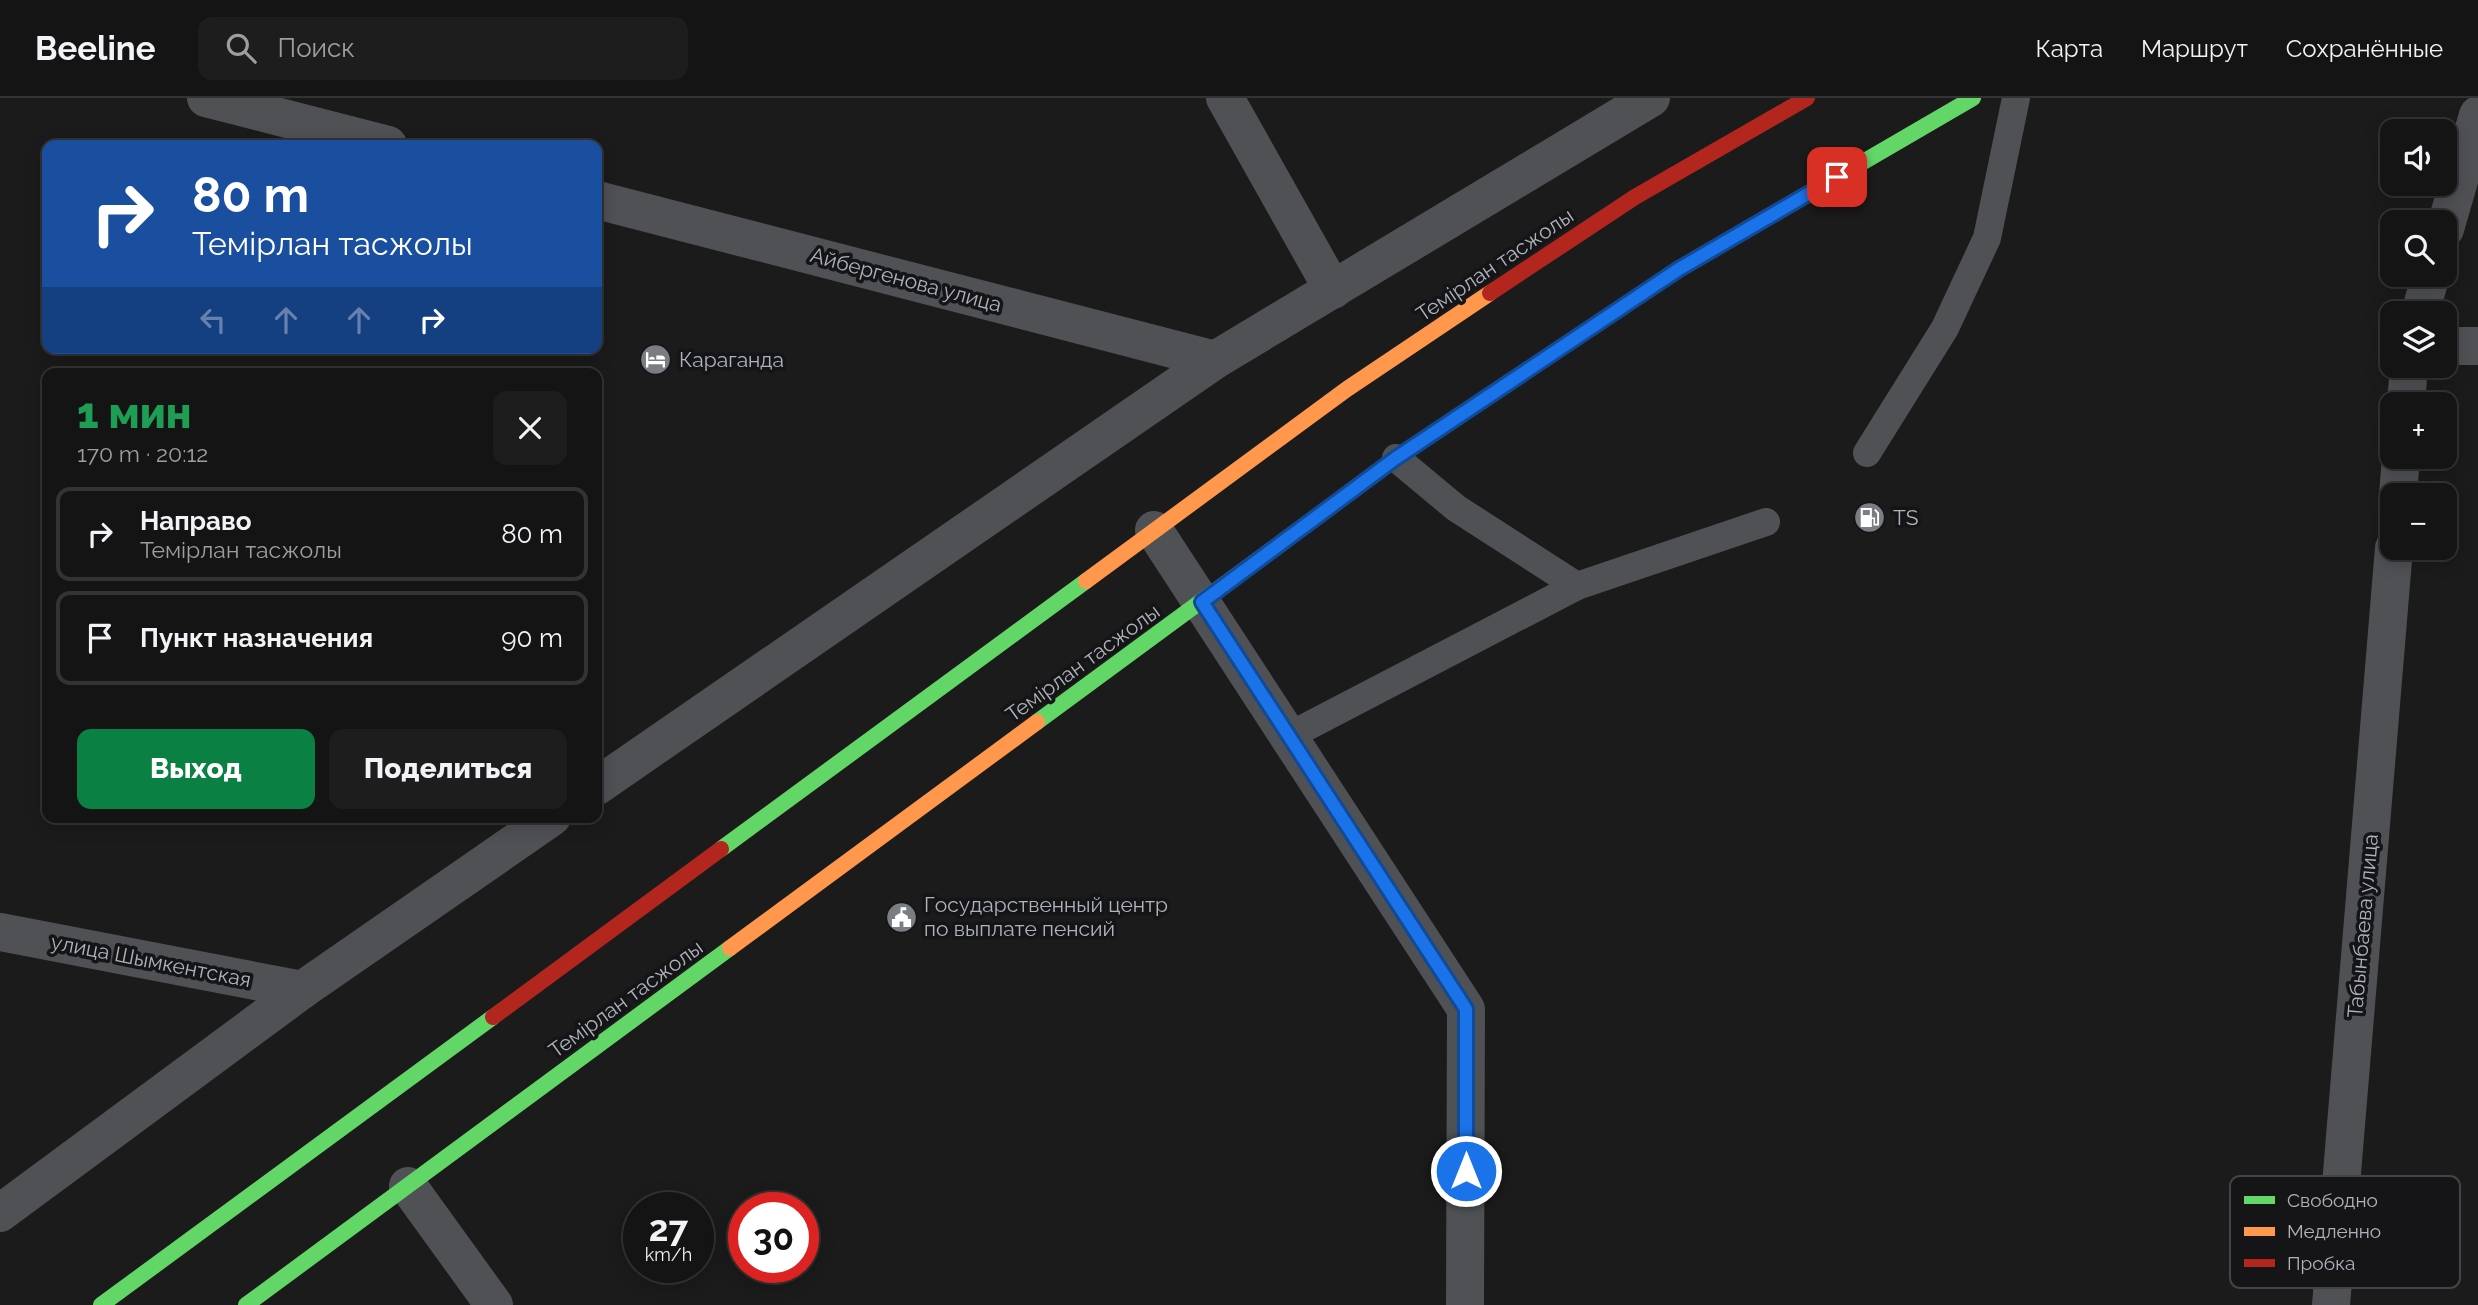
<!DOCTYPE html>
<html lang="ru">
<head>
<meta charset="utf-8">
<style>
	:root { --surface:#141414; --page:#1d1d1d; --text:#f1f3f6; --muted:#9d9ea0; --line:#333334; --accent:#0b8043 }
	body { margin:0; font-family:Raleway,sans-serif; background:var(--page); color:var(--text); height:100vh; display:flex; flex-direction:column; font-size:26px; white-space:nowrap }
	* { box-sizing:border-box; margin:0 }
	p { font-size:23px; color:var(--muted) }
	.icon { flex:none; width:38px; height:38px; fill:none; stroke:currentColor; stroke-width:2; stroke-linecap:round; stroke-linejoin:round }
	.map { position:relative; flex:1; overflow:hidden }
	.panel { position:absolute; left:42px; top:270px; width:560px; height:455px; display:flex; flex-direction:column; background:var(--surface); border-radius:14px; box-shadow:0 4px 18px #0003,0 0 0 2px var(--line) }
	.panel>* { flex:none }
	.guide { position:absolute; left:42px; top:42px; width:560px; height:214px; border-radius:14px; box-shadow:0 4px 18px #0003,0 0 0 2px var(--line); background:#1a4fa0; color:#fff; overflow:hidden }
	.fabs { position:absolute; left:2380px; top:21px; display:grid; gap:14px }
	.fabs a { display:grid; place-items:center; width:77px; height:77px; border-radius:14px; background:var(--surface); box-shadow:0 4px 18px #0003,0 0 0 2px var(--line); font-size:35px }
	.speed { position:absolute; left:623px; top:1094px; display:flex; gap:14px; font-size:35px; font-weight:700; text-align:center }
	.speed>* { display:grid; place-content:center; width:91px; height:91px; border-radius:50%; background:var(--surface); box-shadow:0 4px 18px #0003,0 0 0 2px var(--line); line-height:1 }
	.speed small { font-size:18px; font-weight:400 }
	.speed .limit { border:10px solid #d22; background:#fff; color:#111 }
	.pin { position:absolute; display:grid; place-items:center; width:60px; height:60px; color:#fff; margin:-30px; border-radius:14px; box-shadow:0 4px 10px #0006 }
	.me { position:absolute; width:77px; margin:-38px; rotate:0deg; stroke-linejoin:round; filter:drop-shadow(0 0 5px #0008) }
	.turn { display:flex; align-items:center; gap:24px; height:147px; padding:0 35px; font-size:32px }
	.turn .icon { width:91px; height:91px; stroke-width:2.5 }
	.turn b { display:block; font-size:49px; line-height:60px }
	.lanes { display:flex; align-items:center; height:66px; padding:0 35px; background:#0003; justify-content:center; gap:35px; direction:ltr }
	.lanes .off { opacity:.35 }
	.round { display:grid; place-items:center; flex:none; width:74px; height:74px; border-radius:14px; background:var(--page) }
	.overview { display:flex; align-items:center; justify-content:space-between; height:119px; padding:0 35px }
	h1 { font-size:42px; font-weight:800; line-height:52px; color:#1e9e55 }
	.action { display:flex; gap:14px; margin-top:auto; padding:14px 35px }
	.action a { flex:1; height:80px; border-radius:14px; background:var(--accent); color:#fff; font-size:28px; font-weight:800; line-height:80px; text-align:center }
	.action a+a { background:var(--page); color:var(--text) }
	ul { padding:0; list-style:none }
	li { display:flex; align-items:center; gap:21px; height:94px; margin:0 14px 10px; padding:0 21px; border:4px solid var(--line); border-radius:14px }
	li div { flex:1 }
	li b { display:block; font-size:26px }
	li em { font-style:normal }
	header { display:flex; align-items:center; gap:42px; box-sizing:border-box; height:98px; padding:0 35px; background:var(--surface); border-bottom:2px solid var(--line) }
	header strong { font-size:33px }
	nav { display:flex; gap:38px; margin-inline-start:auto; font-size:24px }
	.search { width:490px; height:63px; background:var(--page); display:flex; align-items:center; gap:18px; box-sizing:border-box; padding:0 24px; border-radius:14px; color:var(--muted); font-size:26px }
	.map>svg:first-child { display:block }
</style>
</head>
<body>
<header>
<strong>Beeline</strong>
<div class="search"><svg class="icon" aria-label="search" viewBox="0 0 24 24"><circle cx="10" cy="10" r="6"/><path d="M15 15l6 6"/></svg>Поиск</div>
<nav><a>Карта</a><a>Маршрут</a><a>Сохранённые</a></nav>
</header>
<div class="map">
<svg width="2478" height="1207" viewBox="0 0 2478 1207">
	<rect width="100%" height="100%" fill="#1b1b1b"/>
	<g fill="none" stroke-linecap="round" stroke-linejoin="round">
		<g stroke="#4f5154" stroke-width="28">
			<path d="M1867,355L1945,230L1987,140L2016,0"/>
			<path d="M1396,360L1456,410L1577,488"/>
			<path d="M1289,638L1577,488L1766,424"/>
		</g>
		<g stroke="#4f5154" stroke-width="38">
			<path d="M206,0L388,47"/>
			<path d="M1225,0L1333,192"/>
			<path d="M597,102L1215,262"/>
			<path d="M2445,131L2478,17"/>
			<path d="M2420,215L2431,177"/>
			<path d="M2445,248H2478"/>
			<path d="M2406,306L2409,268"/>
			<path d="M2398,397L2401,359"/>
			<path d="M1154,432L1466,911L1465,1207"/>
			<path d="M597,688L1215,262L1651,0"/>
			<path d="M0,834L302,892"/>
			<path d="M408,1088L494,1207"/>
			<path d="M0,1115L302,892L552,719"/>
			<path d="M2331,1207L2394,450"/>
		</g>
		<g stroke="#63d668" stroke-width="16">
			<path d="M1815,92L1973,0"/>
			<path d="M1037,624L1396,360L1436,333"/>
			<path d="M721,751L1086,483"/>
			<path d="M101,1207L493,919"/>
			<path d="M246,1207L730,850"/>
		</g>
		<g stroke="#ff974d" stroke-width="16">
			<path d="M1436,333L1679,171L1815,92"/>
			<path d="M1086,483L1347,291L1490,195"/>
			<path d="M730,850L1037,624"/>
		</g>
		<g stroke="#b3261e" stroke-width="16">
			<path d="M1490,195L1635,99L1807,0"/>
			<path d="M493,919L721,751"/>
		</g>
	</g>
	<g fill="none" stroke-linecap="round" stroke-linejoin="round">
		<defs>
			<path id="route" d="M1466,1073V911L1202,504L1396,360L1679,171L1837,79"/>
		</defs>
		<use href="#route" stroke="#114b97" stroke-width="18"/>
		<use href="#route" stroke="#1a73e8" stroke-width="12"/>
	</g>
	<defs>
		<symbol id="hotel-disc" viewBox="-11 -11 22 22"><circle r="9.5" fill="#7a7e83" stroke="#151517"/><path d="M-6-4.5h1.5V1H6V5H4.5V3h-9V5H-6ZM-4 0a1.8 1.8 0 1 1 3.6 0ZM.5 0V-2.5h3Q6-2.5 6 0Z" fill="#fff"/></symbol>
		<symbol id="fuel-disc" viewBox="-11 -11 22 22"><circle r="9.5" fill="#7a7e83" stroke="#151517"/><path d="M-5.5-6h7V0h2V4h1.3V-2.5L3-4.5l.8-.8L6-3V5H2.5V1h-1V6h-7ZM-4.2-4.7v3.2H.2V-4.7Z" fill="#fff"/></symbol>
		<symbol id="civic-disc" viewBox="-11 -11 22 22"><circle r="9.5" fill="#7a7e83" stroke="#151517"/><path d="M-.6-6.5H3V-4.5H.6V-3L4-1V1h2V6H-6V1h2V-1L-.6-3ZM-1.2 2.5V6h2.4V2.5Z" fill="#fff"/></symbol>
	</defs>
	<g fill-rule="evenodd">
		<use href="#hotel-disc" x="638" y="244" width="35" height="35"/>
		<use href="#fuel-disc" x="1852" y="402" width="35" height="35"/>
		<use href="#civic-disc" x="884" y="802" width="35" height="35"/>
	</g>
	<g text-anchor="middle" stroke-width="7" stroke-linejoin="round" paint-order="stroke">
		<g font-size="21" fill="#adb3bb" stroke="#151517">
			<text transform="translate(1495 167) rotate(-34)" y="7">Темірлан тасжолы</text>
			<text transform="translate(906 182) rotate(15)" y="7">Айбергенова улица</text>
			<text transform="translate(1083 565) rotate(-36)" y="7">Темірлан тасжолы</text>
			<text transform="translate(2363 828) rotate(-85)" y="7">Табынбаева улица</text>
			<text transform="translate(151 863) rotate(11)" y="7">улица Шымкентская</text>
			<text transform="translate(626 901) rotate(-36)" y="7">Темірлан тасжолы</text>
		</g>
		<g font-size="21" fill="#adb3bb" stroke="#151517" text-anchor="start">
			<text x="679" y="269">Караганда</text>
			<text x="1893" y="427">TS</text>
			<text x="924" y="814">Государственный центр<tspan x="924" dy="24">по выплате пенсий</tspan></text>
		</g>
	</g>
	<rect x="2230" y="1078" width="230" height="112" rx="10" fill="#151517" stroke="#434448" stroke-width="2"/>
	<rect x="2244" y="1098" width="31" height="8" fill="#63d668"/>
	<rect x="2244" y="1129" width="31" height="9" fill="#ff974d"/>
	<rect x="2244" y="1161" width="31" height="8" fill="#b3261e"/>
	<g font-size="19" fill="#adb3bb">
		<text x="2287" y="1109">Свободно</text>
		<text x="2287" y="1140">Медленно</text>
		<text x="2287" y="1172">Пробка</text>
	</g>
</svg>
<div class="fabs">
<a><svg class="icon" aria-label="sound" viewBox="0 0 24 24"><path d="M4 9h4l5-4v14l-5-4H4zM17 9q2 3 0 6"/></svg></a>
<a><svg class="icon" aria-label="search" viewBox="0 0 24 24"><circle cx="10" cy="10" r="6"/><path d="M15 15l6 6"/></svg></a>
<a><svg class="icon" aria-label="layers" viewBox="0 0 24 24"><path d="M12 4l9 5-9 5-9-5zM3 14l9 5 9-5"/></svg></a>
<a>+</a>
<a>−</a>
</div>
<div class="speed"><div>27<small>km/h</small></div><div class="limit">30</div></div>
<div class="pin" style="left:1837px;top:79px;background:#d93025"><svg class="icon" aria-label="arrive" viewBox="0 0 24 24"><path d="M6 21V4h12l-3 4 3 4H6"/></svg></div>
<svg class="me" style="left:1466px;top:1073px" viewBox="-20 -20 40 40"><circle r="17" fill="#1a73e8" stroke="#fff" stroke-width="3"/><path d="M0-11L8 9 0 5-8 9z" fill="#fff"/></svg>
<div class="guide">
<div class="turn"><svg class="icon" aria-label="right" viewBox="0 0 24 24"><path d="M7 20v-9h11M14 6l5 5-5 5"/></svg><div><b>80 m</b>Темірлан тасжолы</div></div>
<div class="lanes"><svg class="icon off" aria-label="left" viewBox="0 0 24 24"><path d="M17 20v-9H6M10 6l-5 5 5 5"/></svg><svg class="icon off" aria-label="ahead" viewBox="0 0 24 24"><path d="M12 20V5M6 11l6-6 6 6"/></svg><svg class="icon off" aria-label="ahead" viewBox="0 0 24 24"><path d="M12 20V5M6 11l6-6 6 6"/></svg><svg class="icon" aria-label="right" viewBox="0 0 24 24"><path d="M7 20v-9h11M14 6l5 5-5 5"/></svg></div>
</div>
<section class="panel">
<div class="overview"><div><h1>1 мин</h1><p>170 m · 20:12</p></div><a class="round"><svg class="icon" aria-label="close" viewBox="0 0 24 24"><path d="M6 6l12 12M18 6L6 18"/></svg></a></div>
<ul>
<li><svg class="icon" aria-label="right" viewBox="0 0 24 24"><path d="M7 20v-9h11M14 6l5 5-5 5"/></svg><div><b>Направо</b><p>Темірлан тасжолы</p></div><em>80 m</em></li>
<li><svg class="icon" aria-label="arrive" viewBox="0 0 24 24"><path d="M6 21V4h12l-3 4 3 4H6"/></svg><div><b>Пункт назначения</b></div><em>90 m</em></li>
</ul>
<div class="action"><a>Выход</a><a>Поделиться</a></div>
</section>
</div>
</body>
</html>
